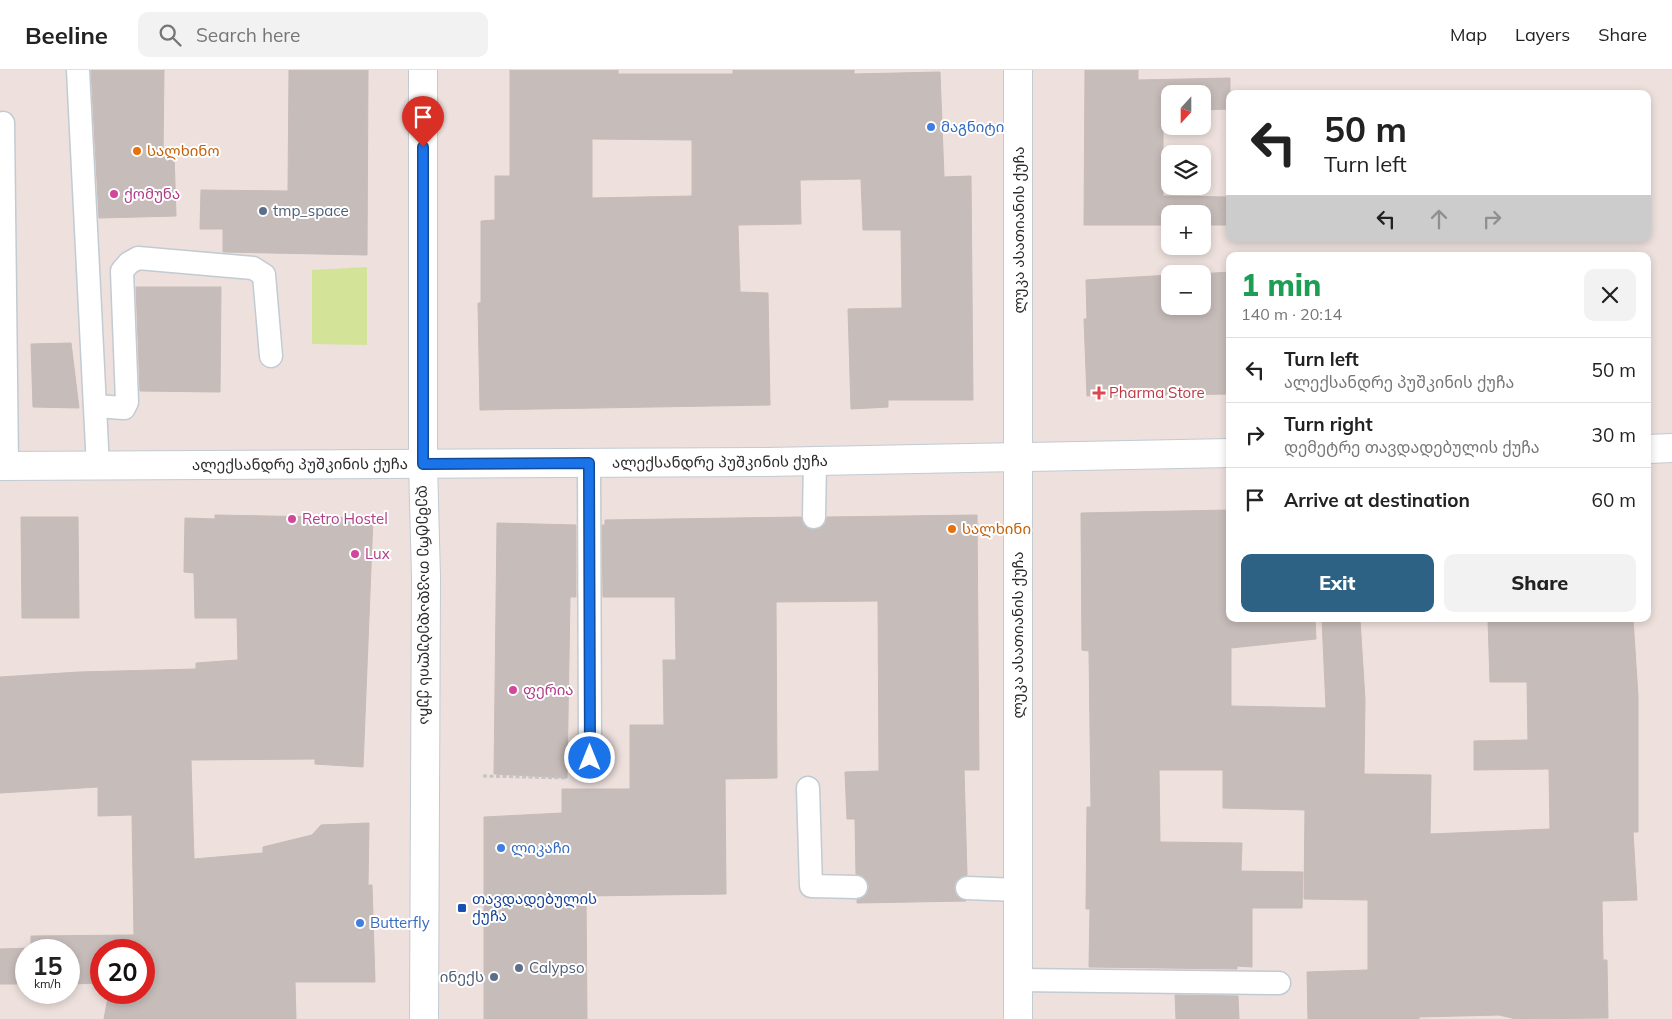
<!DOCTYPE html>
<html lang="en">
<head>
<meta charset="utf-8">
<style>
	:root { --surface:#fff; --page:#f2f2f2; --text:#222; --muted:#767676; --line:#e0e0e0; --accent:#2e6284 }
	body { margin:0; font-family:Mulish,"Noto Sans Georgian",sans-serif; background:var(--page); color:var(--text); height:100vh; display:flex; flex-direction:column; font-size:19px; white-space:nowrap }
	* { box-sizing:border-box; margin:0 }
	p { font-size:16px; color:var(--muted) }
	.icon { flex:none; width:28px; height:28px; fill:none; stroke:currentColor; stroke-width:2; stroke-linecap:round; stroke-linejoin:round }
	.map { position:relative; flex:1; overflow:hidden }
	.sheet { position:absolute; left:1226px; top:182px; width:425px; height:370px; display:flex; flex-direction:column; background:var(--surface); border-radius:10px; box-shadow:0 2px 8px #0003 }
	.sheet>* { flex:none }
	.banner { position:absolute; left:1226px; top:20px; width:425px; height:152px; border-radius:10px; box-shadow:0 2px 8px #0003; background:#fff; color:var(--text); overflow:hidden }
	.needle { width:32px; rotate:201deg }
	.fabs { position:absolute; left:1161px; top:15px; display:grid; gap:10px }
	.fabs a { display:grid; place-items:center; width:50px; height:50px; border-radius:10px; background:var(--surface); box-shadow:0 2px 8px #0003; font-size:25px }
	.speed { position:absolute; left:15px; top:869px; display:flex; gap:10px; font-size:25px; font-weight:700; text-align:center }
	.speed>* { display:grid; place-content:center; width:65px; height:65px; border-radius:50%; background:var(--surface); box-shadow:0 2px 8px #0003; line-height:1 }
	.speed small { font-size:12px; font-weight:400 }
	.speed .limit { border:8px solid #d22; background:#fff; color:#111 }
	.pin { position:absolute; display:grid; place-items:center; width:42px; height:42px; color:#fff; margin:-51px -21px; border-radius:50% 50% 50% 0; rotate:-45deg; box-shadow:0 0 5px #0007 }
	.pin .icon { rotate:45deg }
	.me { position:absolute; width:55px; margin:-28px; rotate:0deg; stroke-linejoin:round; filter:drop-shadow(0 0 4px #0008) }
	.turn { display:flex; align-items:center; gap:18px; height:105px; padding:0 15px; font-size:22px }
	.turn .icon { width:65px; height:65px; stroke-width:2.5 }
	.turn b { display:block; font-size:35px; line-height:42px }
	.lanes { display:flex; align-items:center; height:48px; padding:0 15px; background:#0003; justify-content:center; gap:25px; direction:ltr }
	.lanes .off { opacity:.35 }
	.round { display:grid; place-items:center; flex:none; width:52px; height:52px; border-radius:10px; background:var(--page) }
	.head { display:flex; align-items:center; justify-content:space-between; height:85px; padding:0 15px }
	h1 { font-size:30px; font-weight:800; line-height:38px; color:#1e9e55 }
	.button { display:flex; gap:10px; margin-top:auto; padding:10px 15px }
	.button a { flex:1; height:58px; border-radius:10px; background:var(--accent); color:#fff; font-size:20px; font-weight:800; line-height:58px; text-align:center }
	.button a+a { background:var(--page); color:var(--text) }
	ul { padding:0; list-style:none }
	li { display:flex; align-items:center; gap:15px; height:65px; padding:0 15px; border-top:1px solid var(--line) }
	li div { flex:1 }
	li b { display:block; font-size:19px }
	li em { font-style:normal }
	header { display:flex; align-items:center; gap:30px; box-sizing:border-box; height:70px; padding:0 25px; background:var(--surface); border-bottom:1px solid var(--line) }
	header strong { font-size:24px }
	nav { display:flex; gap:28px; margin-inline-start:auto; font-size:18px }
	.search { width:350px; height:45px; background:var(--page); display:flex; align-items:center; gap:12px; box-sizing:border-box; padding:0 18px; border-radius:10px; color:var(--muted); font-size:19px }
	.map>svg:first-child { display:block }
</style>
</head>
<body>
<header>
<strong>Beeline</strong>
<div class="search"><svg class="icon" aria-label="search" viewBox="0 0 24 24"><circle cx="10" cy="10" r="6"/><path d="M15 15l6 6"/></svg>Search here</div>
<nav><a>Map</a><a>Layers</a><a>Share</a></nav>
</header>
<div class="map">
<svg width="1672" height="949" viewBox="0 0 1672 949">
	<rect width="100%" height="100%" fill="#ede0dd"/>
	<path fill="#d3e499" d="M367,197V275L312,274V200Z"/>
	<g fill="#c6bcb9" stroke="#c9bbb7" fill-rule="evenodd">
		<path d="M91,0H164L163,83H174L176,146L99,148Z"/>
		<path d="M289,0H368L367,185L223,182V159H200L201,120L288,121Z"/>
		<path d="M510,0H618V4H733V0H854V4L940,2L944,107L971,106L973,330H888V337L851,339L848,239L902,238L901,160H863L861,109L800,110L801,154L738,155L740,222L768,223L770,335L480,340L478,233H481V151L495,150V106H510ZM592,69L692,70V126L592,128Z"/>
		<path d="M1085,0H1138V10L1230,8V39L1202,40V24H1170V41H1163V126L1230,127V155H1202V144H1170V155H1084Z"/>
		<path d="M1230,202V324L1087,326L1084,249H1087L1086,210L1170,205V236H1202V204H1198Z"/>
		<path d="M136,217H221L220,322L140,321Z"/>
		<path d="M71,273L79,338L33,337L31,274Z"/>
		<path d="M1230,440V549H1315L1316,569L1231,578V636L1326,638L1322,549H1360L1365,630L1364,704L1431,705L1430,764L1550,759L1549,699L1474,700V671L1528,670L1527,612H1490L1488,549H1633L1638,626V762H1633L1637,830L1602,831L1603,890H1607L1608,948L1516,949L1499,945L1419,947V949H1308L1307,902L1368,900V830L1304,829L1305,740L1223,738V700H1159L1160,772L1242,773L1241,801L1303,802L1302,838H1252V897L1237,896V899L1089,897L1090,839H1086L1087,737H1091L1089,581L1082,580L1081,443Z"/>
		<path d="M215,445L373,448L363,697L315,694V689L191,690L194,789L263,783V777L312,765L321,755L369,753L368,815H372L375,912H295L296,949H104L109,922H144V880H101V913L69,914V880H26V914H0V879L31,878V866L134,865L132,745L98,746V717L0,723V607L79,602L196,599V593L238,590L237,548H195L194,503L184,502L185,448L215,449Z"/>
		<path d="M977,445L979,700H964L967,805L956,811L954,818L956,825L966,831L857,833V830L867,824L869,817L863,806L856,804L855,749H847L845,702L879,701L878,531L776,532L777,708L725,709L726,824L586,826L587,949H484V747L562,743V719H630V655H664L663,590H676L675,527H603L602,455H605V450L801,447L807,458L814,460L825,454L827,447Z"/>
		<path d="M21,447H78L79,548H22Z"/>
		<path d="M497,453L576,455V527H570L567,708L494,704Z"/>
		<path d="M1175,925L1238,926L1239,949H1176Z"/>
	</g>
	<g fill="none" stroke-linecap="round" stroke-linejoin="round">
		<defs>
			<g id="service">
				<path d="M78,0L98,397"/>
				<path d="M3,53L7,396"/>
				<path d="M95,336L124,338L127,332L122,201L129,193L138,188L253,198L264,205L271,286"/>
				<path d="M589,393L590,688"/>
				<path d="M814,447L815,391"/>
				<path d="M808,718L811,816L856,817"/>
				<path d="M967,818L1018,820"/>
				<path d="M1018,910L1279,913"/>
			</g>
			<g id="minor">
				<path id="s1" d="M423,0V394L426,507L424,949"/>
			</g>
			<g id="tertiary">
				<path d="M1648,379L1672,378"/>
				<path id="s2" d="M0,396L767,392L1230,383"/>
				<path d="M1018,949V0"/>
			</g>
		</defs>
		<use href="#service" stroke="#c2cbd2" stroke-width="25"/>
		<use href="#minor" stroke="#c2cbd2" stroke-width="30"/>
		<use href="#tertiary" stroke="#c2cbd2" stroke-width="30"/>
		<path stroke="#c4c4c4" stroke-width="3" stroke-dasharray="4 2.5" stroke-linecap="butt" d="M483,706L567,708"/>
		<use href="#service" stroke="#fff" stroke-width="22"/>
		<use href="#minor" stroke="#fff" stroke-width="28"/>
		<use href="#tertiary" stroke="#fff" stroke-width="28"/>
	</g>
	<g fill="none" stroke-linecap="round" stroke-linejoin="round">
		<defs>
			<path id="route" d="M423,77V394L589,393L590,688"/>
		</defs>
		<use href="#route" stroke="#114b97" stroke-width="12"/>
		<use href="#route" stroke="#1a73e8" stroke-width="9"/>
	</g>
	<g fill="#3f7fe0" stroke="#fff" stroke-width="2">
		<circle cx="931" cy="57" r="5"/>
		<circle cx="501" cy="778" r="5"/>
		<circle cx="360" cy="853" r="5"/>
	</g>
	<g fill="#e8710a" stroke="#fff" stroke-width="2">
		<circle cx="137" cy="81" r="5"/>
		<circle cx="952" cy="459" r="5"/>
	</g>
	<g fill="#d1479c" stroke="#fff" stroke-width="2">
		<circle cx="114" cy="124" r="5"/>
		<circle cx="292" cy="449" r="5"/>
		<circle cx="355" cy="484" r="5"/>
		<circle cx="513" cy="620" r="5"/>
	</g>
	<g fill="#5c6f8a" stroke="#fff" stroke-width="2">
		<circle cx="263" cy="141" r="5"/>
		<circle cx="519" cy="898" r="5"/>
		<circle cx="494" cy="907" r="5"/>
	</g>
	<path fill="#e0444e" stroke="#fff" stroke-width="2" d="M1096.5 315.5h5v5h5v5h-5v5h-5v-5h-5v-5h5z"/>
	<rect fill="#1a4fb4" stroke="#fff" stroke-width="2" x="457" y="833" width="10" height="10" rx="2.5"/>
	<g text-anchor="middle" stroke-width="4" stroke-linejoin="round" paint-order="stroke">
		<g font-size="15" fill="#366cbe" stroke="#fff" text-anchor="start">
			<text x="941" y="62">მაგნიტი</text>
			<text x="511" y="783">ლიკაჩი</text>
			<text x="370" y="858">Butterfly</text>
		</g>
		<g font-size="15" fill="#c56008" stroke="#fff" text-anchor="start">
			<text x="147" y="86">სალხინო</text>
			<text x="962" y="464">სალხინი</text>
		</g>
		<g font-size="15" fill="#b23c85" stroke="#fff" text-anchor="start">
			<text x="124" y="129">ქომუნა</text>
			<text x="302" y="454">Retro Hostel</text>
			<text x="365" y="489">Lux</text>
			<text x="523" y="625">ფერია</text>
		</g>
		<g font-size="15" fill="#4e5e75" stroke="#fff" text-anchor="start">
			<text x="273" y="146">tmp_space</text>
			<text x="529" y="903">Calypso</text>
			<text x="484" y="912" text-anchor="end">ინექს</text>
		</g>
		<g font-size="15" fill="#2b2b2b" stroke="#fff">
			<text transform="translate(1019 160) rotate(-90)" y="5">ლუკა ასათიანის ქუჩა</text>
			<text dy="5" stroke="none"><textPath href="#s2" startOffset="720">ალექსანდრე პუშკინის ქუჩა</textPath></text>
			<text dy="5" stroke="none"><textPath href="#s2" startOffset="300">ალექსანდრე პუშკინის ქუჩა</textPath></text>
			<text dy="5" stroke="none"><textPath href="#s1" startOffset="535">დემეტრე თავდადებულის ქუჩა</textPath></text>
			<text transform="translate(1018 565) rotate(-90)" y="5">ლუკა ასათიანის ქუჩა</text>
		</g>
		<g font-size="15" fill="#be3a42" stroke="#fff" text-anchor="start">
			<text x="1109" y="328">Pharma Store</text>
		</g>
		<g font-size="15" fill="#164399" stroke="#fff" text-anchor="start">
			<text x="472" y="834">თავდადებულის<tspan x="472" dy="17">ქუჩა</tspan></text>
		</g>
	</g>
</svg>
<div class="fabs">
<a><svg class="needle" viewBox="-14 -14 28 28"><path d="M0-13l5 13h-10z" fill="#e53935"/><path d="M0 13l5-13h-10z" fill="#767676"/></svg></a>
<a><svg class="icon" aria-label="layers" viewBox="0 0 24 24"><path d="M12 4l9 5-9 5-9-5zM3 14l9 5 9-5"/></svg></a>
<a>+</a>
<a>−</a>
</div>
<div class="speed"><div>15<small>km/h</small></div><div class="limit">20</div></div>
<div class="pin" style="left:423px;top:77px;background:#d93025"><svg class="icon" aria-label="arrive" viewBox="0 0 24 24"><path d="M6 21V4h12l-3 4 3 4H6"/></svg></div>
<svg class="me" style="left:590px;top:688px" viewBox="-20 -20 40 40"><circle r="17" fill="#1a73e8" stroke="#fff" stroke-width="3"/><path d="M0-11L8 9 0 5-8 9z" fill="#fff"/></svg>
<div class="banner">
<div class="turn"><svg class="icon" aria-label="left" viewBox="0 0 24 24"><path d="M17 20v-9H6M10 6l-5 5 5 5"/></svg><div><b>50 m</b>Turn left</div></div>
<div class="lanes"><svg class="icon" aria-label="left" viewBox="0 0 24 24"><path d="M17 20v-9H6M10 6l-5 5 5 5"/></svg><svg class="icon off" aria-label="ahead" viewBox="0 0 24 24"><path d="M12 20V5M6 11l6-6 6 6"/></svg><svg class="icon off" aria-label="right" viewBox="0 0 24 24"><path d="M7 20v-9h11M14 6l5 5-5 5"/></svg></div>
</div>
<section class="sheet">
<div class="head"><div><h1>1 min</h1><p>140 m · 20:14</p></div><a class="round"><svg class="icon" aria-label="close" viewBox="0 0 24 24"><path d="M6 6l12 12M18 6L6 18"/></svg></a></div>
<ul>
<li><svg class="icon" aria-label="left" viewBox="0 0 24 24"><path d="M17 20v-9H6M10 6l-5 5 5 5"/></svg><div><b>Turn left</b><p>ალექსანდრე პუშკინის ქუჩა</p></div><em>50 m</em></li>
<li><svg class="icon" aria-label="right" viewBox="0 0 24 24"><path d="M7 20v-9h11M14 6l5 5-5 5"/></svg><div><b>Turn right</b><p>დემეტრე თავდადებულის ქუჩა</p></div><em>30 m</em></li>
<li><svg class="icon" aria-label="arrive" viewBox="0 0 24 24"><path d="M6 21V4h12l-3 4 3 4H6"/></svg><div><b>Arrive at destination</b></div><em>60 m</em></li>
</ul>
<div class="button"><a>Exit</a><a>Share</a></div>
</section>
</div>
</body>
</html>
